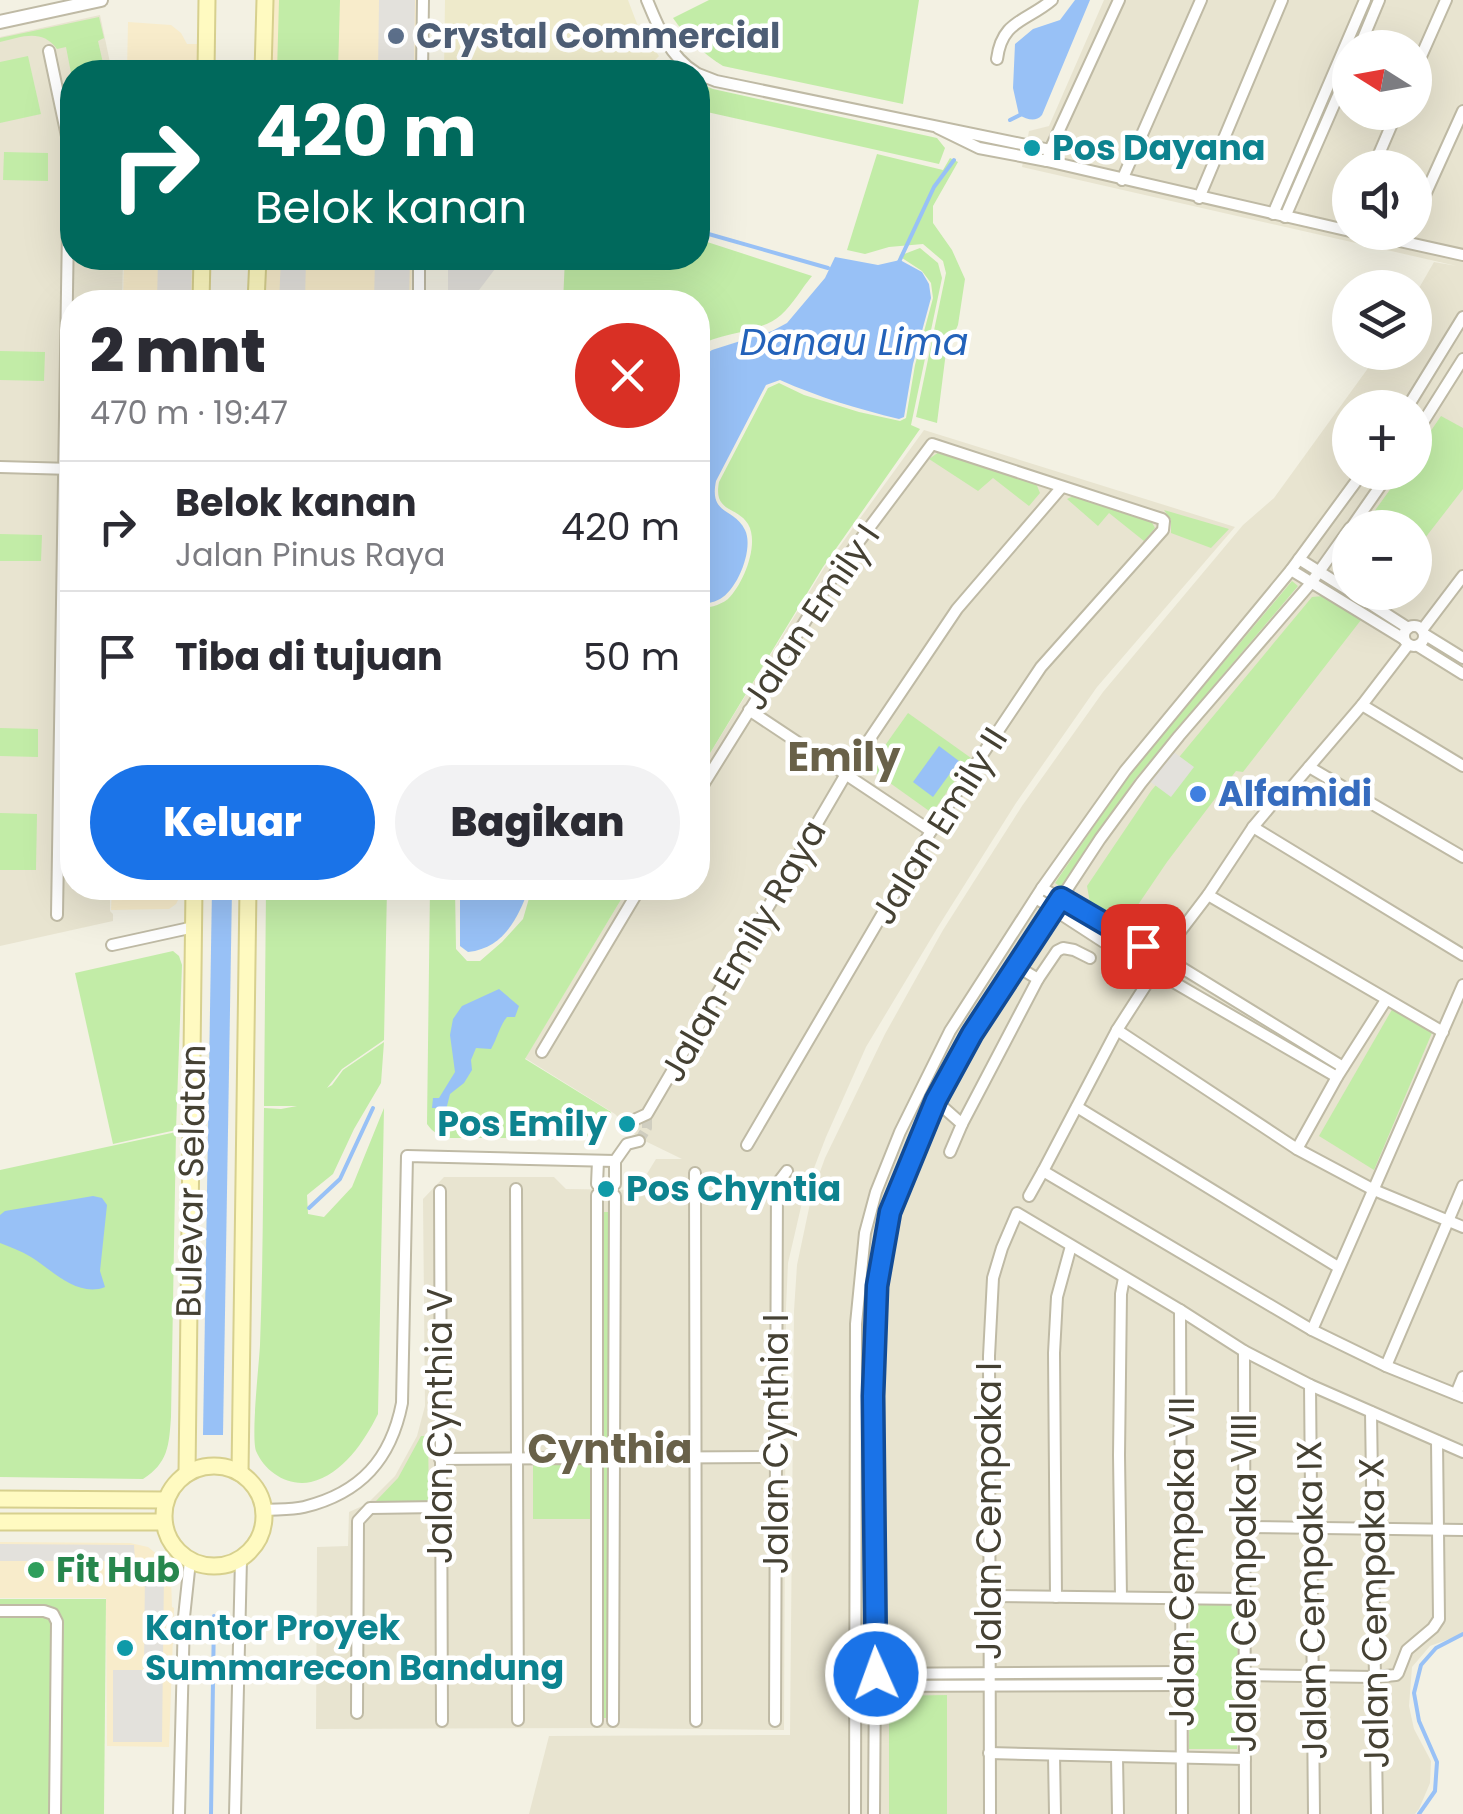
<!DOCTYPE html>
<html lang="id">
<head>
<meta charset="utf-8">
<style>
	:root { --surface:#fff; --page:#f2f2f3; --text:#2b2b33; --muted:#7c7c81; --line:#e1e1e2; --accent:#1a73e8 }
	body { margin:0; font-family:Poppins,sans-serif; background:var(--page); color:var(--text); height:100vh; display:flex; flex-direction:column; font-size:38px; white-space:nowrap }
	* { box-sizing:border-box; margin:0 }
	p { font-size:32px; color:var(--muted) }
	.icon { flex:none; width:55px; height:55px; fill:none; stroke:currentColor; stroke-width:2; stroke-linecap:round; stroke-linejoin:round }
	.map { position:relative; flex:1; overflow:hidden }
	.panel { position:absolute; left:60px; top:290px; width:650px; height:610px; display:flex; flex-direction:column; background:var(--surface); border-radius:40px; box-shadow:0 10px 40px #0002 }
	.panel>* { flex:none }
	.hud { position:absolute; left:60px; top:60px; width:650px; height:210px; border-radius:40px; box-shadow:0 10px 40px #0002; background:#00695c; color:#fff; overflow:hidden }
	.needle { width:65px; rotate:281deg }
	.fabs { position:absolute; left:1332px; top:30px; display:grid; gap:20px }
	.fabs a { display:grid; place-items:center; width:100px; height:100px; border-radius:50%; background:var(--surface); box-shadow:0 10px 40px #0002; font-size:50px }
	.pin { position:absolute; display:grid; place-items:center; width:85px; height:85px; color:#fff; margin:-42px; border-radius:20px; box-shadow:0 5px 15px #0006 }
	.me { position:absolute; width:110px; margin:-55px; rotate:358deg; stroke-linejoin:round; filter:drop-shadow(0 0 8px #0008) }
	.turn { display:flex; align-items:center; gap:35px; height:210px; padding:0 30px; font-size:45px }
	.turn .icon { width:130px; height:130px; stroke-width:2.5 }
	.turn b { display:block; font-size:70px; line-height:85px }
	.round { display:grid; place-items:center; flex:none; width:105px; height:105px; border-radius:52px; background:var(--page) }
	.headline { display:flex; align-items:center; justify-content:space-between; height:170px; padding:0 30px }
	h1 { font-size:60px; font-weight:800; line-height:75px }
	.action { display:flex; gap:20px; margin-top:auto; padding:20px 30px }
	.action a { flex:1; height:115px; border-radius:60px; background:var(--accent); color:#fff; font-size:40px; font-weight:800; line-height:115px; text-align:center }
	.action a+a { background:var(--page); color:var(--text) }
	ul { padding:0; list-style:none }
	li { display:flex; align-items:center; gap:30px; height:130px; padding:0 30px; border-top:2px solid var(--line) }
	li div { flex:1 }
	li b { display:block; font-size:38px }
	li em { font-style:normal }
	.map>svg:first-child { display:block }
</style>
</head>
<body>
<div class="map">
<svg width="1463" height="1814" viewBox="0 0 1463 1814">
	<rect width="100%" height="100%" fill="#f3f1e3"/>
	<g fill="#e8e4d0" fill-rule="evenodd">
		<path d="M1104,0H1463V1634L1430,1646L1412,1667L1409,1706L1414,1729L1431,1761L1430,1783L1419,1809L1415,1814H529L549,1736L790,1735L794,1311L797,1265L812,1194L825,1158L885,1034L943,930L1022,806L1103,692L1243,525L1274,498L1379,353L1415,352V295L1434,262L1457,266L1022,167L1029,131L1049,126ZM1350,48H1415V112H1350ZM1350,168H1415V232H1350ZM1350,408H1415V472H1350ZM1350,528H1415V592H1350Z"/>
		<path d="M100,15L112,72H72V258H123L122,302H72V888H110V911L113,914V921L0,946V37Z"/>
		<path d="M924,430L1235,527L1097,687L1016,803L938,927L866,1047L826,1137L804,1194L788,1263L786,1308L784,1730L606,1728L316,1729L317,1547L348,1546L349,1512L367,1504L395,1476L417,1436L425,1406L423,1199L444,1177H554L566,1189L637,1190L656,1159H682L643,1140L633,1133L615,1114L525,1058L628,888H698V773L824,568Z"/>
	</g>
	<g fill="#f8eccb">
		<path d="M269,0H417L416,72H267Z"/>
		<path d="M128,22L171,25L181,33L187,44H197V72H127Z"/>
		<path d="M124,258H194L193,302H123Z"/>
		<path d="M262,258H412L411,302H261Z"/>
		<path d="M112,888H180V896L176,904L169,909L111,910Z"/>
		<path d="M0,1542L130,1543L148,1547L163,1559L171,1578L172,1607L174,1608L169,1747L107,1746L106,1598H0Z"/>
	</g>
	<path fill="#eeeacb" d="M445,0H628L639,29L659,56L644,72H444Z"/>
	<g fill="#c2eca7">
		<path d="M279,0H340L338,72H277Z"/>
		<path d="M709,0H919L903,104L723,66C703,54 686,37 673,18Z"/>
		<path d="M99,17L104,38L98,41L105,72H72V78L66,47L57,49C42,28 21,37 0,42V38Z"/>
		<path d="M28,56L41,114L0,123V62Z"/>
		<path d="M698,83L713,89L937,138L945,148L939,164L698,110Z"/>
		<path d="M4,152L48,153V181L3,180Z"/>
		<path d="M877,154L943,170L950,158L958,162L933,206V223L952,250L965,279L958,325L946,352L937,423L916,417L946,273L943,261L923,244L889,247L865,254L847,250Z"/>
		<path d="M698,239L812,276C802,288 793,304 781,315C761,333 722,332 698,346V302H563L565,258H698Z"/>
		<path d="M920,248L938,263L942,278L911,425L920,429L823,567L698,773V608C708,608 719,606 728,599C743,585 760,544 748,524C737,506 713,513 719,482L768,388L779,383L804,395L859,412L900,421L906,418L915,365L933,298L931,283L922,271L899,256Z"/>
		<path d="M0,351L45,352L44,381L0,380Z"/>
		<path d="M1441,416L1463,428V489L1415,551V528L1363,527L1402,473L1415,472V454Z"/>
		<path d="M939,452L1035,481L1040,493L1029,506L993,478L978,491L929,459Z"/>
		<path d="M1075,495L1150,519L1155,528L1144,541L1109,513L1098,526L1067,499Z"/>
		<path d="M1164,510L1229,529L1211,548L1171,533V520Z"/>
		<path d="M0,534L42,535L41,561H0Z"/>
		<path d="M1292,581L1298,586L1135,779L1061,887L1055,883L1130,774Z"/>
		<path d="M1323,596L1361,620L1243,772L1236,771L1167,862L1125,924L1090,903L1087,886L1151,791L1312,597Z"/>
		<path d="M908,713L971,758L932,813L869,768Z"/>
		<path d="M0,728L38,729V757L0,756Z"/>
		<path d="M0,813L37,814L36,870H0Z"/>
		<path d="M266,888H387L384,1040L342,1069L327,1088L332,1085L343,1070L384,1042L381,1083L354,1129L333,1174L307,1195L308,1214L324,1217L352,1187L384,1108L378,1414C364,1442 343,1474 311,1482C288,1487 265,1472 256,1451C251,1436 259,1365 260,1345C263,1266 263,1187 264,1108L281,1109L297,1106H264Z"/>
		<path d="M430,888H455L456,949L467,961H480L502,942L523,919L532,888H628L525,1059L611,1112L601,1127L605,1130L603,1134L585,1138H450C440,1136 433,1133 427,1124Z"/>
		<path d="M173,951L179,956L182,965L176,1130L113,1144L75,973Z"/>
		<path d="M1394,1006L1434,1028L1374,1170L1319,1136Z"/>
		<path d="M176,1132L171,1417C169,1446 168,1463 143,1479L0,1477V1170Z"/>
		<path d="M600,1212H612V1455H601Z"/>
		<path d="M421,1436H428L429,1502L376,1501L398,1478Z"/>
		<path d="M594,1460V1519H533V1461Z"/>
		<path d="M600,1460L612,1461V1718H600Z"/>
		<path d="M0,1599H106L104,1814H0Z"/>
		<path d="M1190,1604H1238L1237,1749H1189Z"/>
		<path d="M947,1695V1814H889V1696Z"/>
	</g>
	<g fill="#e3e1dc">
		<path d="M379,0H415L414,72H378Z"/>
		<path d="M158,258H192L191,302H157Z"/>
		<path d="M281,258H306L305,302H279Z"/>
		<path d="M375,258H410L409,302H374Z"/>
		<path d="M448,258H501V261L470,302H448Z"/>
		<path d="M1171,750L1194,767L1171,797L1148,780Z"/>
		<path d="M0,1544L134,1545L135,1561H0Z"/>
		<path d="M145,1571H164L162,1742H113V1670H144Z"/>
	</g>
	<g fill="#98c1f6">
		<path d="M1075,0H1090L1042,115C1035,123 1027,119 1019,115L1013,88L1015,44L1033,29L1060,20Z"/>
		<path d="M835,257L878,265L900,260L922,272L929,284L931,298L913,364L904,417L899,419C858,409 818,397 780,380L766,385L716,481C709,516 734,507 745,530C754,548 738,589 720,599C713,603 705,604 698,604V360L712,350L772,331L787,323L825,278Z"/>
		<path d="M939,746L959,761L933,797L913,782Z"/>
		<path d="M212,888H232L223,1435H203Z"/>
		<path d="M460,888H529C518,918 504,948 468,952L460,946Z"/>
		<path d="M499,989L519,1006L515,1017H507C500,1025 497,1039 491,1049L476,1048L471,1060L472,1070L464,1083L450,1094L445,1114H440L439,1108H432L433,1098H439L455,1072L450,1035L453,1019L462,1006Z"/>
		<path d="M93,1196L102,1198L107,1205L100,1271L105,1287C78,1298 52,1270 31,1257C21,1251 10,1247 0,1243V1215L5,1211Z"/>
	</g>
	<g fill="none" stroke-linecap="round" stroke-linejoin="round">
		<g stroke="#98c1f6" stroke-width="4">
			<path d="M1010,120L1024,113"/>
			<path d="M698,231L828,268"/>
			<path d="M898,264L934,187L954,160"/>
			<path d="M309,1208L340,1179L373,1108"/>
			<path d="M211,1814L214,1616"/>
			<path d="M1419,1814L1435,1791L1437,1762L1419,1721L1414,1693L1421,1665L1436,1648L1463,1634"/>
		</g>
		<path stroke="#d0cec0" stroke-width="10" stroke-dasharray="10 5" stroke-linecap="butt" d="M639,1141L647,1128V1114"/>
		<defs>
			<g id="minor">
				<path d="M647,0C658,27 670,57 695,72"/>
				<path d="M1359,48L1379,0"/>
				<path d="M49,51L68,141L69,167L57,915"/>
				<path d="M997,59C1002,20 1026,22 1052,0"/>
				<path d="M1415,70L1446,0"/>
				<path d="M422,72L423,0"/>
				<path d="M698,74L716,81L1050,150L1047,161L979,148L938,128"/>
				<path d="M1050,150L1119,0"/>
				<path d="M1047,161L1350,231"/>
				<path d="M1373,168L1397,112"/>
				<path d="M1122,180L1201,0"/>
				<path d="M1199,198L1282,0"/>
				<path d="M1273,214L1365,0"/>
				<path d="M1285,217L1350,68"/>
				<path d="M1415,217L1463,111"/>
				<path d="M1359,232L1463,255"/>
				<path d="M419,302V258"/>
				<path d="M1407,408L1463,317"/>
				<path d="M1415,435L1463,359"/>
				<path d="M0,467L72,469"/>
				<path d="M1351,528L1390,472"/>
				<path d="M1299,559L1350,591"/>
				<path d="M1291,570L1404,639"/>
				<path d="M1352,592L1408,628"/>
				<circle cx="1414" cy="636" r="10"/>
				<path d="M1422,630L1463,576"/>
				<path d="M1424,634L1463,658"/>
				<path d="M1418,646L1463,674"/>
				<path d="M1362,705L1463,766"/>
				<path d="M749,710L931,831"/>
				<path d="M1309,767L1463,857"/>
				<path d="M1291,788L1362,705L1408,645"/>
				<path d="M698,793L836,572L932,444L1162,519L1164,521L1163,530L1041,667L931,831L747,1145"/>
				<path d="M1253,827L1463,955"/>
				<path d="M1042,888L1153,951"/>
				<path d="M1208,895L1443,1032"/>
				<path d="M1036,898L1116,950L1147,966"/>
				<path d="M112,945L194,927"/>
				<path d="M1166,950L1208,895L1253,827L1274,802"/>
				<path d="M1174,963L1343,1067"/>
				<path d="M1153,974L1117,1030L1043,1171L1312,1330"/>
				<path d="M1163,976L1337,1077"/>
				<path d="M1038,979L1057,951L1063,948L1074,950L1090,958"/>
				<path d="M1463,985L1312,1330L1386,1366L1463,1397"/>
				<path d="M1117,1030L1297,1149L1374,1190L1463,1227"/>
				<path d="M542,1052L640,888"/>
				<path d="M936,1101L962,1124L1038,979L1018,967"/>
				<path d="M1077,1107L1338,1267"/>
				<path d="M634,1120L647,1114L846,774L957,609L1061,488"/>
				<path d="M1297,1149L1337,1077L1386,1000"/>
				<path d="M950,1152L962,1124"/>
				<path d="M615,1161L627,1144L639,1141"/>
				<path d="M695,1173L696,1721"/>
				<path d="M597,1184L598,1161"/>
				<path d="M615,1184V1161"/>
				<path d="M516,1189L518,1720"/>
				<path d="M440,1191L442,1721"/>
				<path d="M1029,1196L1043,1171"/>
				<path d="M1180,1310L1182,1814"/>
				<path d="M1244,1351L1245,1814"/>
				<path d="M1386,1366L1463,1186"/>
				<path d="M1310,1385L1314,1814"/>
				<path d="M1456,1394L1463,1377"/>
				<path d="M1371,1412L1377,1814"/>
				<path d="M440,1459L775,1457"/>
				<path d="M264,1510C277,1509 291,1510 304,1507C361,1493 391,1459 402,1403L407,1156L615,1161"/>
				<path d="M1245,1527L1463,1530"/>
				<path d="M989,1596L1244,1599"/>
				<path d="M1056,1597L1054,1353L1057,1297L1071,1246"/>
				<path d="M1121,1597L1119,1455L1121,1294L1124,1278"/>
				<path d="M0,1611H44L53,1614L57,1622L55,1814"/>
				<path d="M855,1674L1182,1672"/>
				<path d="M1245,1675L1375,1677L1396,1675L1398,1673L1407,1650L1433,1628L1439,1619L1437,1441"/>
				<path d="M856,1686L1182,1685"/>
				<path d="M357,1713L358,1521L370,1508L440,1507"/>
				<path d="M597,1721V1195"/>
				<path d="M613,1721L615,1196"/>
				<path d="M775,1721L777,1184L787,1171"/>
				<path d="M989,1753L1245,1759"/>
				<path d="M1054,1755L1055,1814"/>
				<path d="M1117,1757L1118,1814"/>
				<path d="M179,1814L184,1617L190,1561"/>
				<path d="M235,1814L241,1559"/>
				<path d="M855,1814L856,1324L865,1233L876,1192L900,1132L950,1031L1042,888L1125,771L1291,570L1363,472"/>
				<path d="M874,1814L876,1525L873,1396L877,1285L890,1212L936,1101L972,1034L1100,839L1141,783L1179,736L1311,583L1350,528"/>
				<path d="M990,1814L989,1356L993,1278L1002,1248L1017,1213L1180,1310L1244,1351L1310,1385L1463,1452"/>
			</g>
			<path id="tertiary" d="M0,22L101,0"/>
			<g id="secondary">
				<path d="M206,72L207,0"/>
				<path d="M263,72L265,0"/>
				<path d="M201,302L202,258"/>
				<path d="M256,302L258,258"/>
				<circle cx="214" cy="1516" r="50"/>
				<path d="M240,1473L248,888"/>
				<path d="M187,1474L194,888"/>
				<path d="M0,1499L166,1500"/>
				<path d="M0,1522H164"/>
			</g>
		</defs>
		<use href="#minor" stroke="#bfbaa5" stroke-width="14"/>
		<use href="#tertiary" stroke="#bfbaa5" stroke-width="16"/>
		<use href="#secondary" stroke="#d7d08e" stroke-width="19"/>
		<use href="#minor" stroke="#fff" stroke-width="10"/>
		<use href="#tertiary" stroke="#fff" stroke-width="12"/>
		<use href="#secondary" stroke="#fffac1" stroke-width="15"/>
	</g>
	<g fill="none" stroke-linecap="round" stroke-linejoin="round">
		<defs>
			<path id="route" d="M876,1674L873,1396L877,1286L890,1212L936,1100L972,1034L1061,898L1143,946"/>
		</defs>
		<use href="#route" stroke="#114b97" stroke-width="25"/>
		<use href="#route" stroke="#1a73e8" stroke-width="18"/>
	</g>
	<circle fill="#5c6f8a" stroke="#fff" stroke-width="4" cx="396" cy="36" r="10"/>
	<g fill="#0f9aa8" stroke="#fff" stroke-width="4">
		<circle cx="1032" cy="148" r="10"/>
		<circle cx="627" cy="1124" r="10"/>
		<circle cx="606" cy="1189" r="10"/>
		<circle cx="125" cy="1648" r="10"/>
	</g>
	<circle fill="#3f7fe0" stroke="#fff" stroke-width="4" cx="1198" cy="794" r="10"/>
	<circle fill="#2e9e5b" stroke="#fff" stroke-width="4" cx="36" cy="1570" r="10"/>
	<g text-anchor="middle" stroke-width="9" stroke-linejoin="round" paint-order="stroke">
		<g font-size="35" font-weight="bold" fill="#4e5e75" stroke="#fff" text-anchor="start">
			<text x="416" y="48">Crystal Commercial</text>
		</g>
		<g font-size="35" font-weight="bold" fill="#0d838f" stroke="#fff" text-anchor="start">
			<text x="1052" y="160">Pos Dayana</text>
			<text x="607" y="1136" text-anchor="end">Pos Emily</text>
			<text x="626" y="1201">Pos Chyntia</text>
			<text x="145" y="1640">Kantor Proyek<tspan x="145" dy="40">Summarecon Bandung</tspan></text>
		</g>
		<g font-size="35" fill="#454133" stroke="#fff">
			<text transform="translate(811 617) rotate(-56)" y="12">Jalan Emily I</text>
			<text transform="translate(939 826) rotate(-58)" y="12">Jalan Emily II</text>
			<text transform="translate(743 951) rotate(-60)" y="12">Jalan Emily Raya</text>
			<text transform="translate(191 1181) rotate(-89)" y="12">Bulevar Selatan</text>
			<text transform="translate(440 1426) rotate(-90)" y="12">Jalan Cynthia V</text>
			<text transform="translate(776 1444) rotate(-90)" y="12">Jalan Cynthia I</text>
			<text transform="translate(989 1511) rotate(-90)" y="12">Jalan Cempaka I</text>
			<text transform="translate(1182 1562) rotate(-90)" y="12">Jalan Cempaka VII</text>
			<text transform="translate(1244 1583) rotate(-90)" y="12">Jalan Cempaka VIII</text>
			<text transform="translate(1312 1600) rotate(-91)" y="12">Jalan Cempaka IX</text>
			<text transform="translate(1374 1613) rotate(-91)" y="12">Jalan Cempaka X</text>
		</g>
		<g font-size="35" font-weight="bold" fill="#366cbe" stroke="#fff" text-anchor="start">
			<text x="1218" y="806">Alfamidi</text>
		</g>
		<g font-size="35" font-weight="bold" fill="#27864d" stroke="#fff" text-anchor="start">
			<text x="56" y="1582">Fit Hub</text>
		</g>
		<g font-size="38" font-style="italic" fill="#2362ba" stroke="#fff">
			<text x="854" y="355">Danau Lima</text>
		</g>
		<g font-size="40" font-weight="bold" fill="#696149" stroke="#fff">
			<text x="844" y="771">Emily</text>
			<text x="610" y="1463">Cynthia</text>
		</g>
	</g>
</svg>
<div class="fabs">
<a><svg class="needle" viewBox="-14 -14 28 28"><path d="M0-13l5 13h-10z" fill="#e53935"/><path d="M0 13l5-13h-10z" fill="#7c7c81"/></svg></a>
<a><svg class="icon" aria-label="sound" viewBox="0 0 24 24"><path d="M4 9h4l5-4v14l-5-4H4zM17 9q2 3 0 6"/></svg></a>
<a><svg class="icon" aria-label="layers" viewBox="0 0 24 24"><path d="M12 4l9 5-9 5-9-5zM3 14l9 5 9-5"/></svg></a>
<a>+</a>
<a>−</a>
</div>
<div class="pin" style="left:1143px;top:946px;background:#d93025"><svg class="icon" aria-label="arrive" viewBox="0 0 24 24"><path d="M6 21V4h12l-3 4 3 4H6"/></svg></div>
<svg class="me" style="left:876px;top:1674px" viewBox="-20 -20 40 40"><circle r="17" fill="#1a73e8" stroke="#fff" stroke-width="3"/><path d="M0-11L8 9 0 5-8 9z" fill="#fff"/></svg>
<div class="hud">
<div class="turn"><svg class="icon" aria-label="right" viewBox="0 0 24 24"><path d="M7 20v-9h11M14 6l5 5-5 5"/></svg><div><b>420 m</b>Belok kanan</div></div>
</div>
<section class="panel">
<div class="headline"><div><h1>2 mnt</h1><p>470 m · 19:47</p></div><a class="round" style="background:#d93025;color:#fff"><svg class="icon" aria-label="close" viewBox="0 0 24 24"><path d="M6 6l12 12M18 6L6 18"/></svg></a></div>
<ul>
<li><svg class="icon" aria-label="right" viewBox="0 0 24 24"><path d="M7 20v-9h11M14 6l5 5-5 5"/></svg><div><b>Belok kanan</b><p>Jalan Pinus Raya</p></div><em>420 m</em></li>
<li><svg class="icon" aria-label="arrive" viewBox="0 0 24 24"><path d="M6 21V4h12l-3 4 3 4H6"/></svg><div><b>Tiba di tujuan</b></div><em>50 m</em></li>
</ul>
<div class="action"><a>Keluar</a><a>Bagikan</a></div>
</section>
</div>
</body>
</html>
